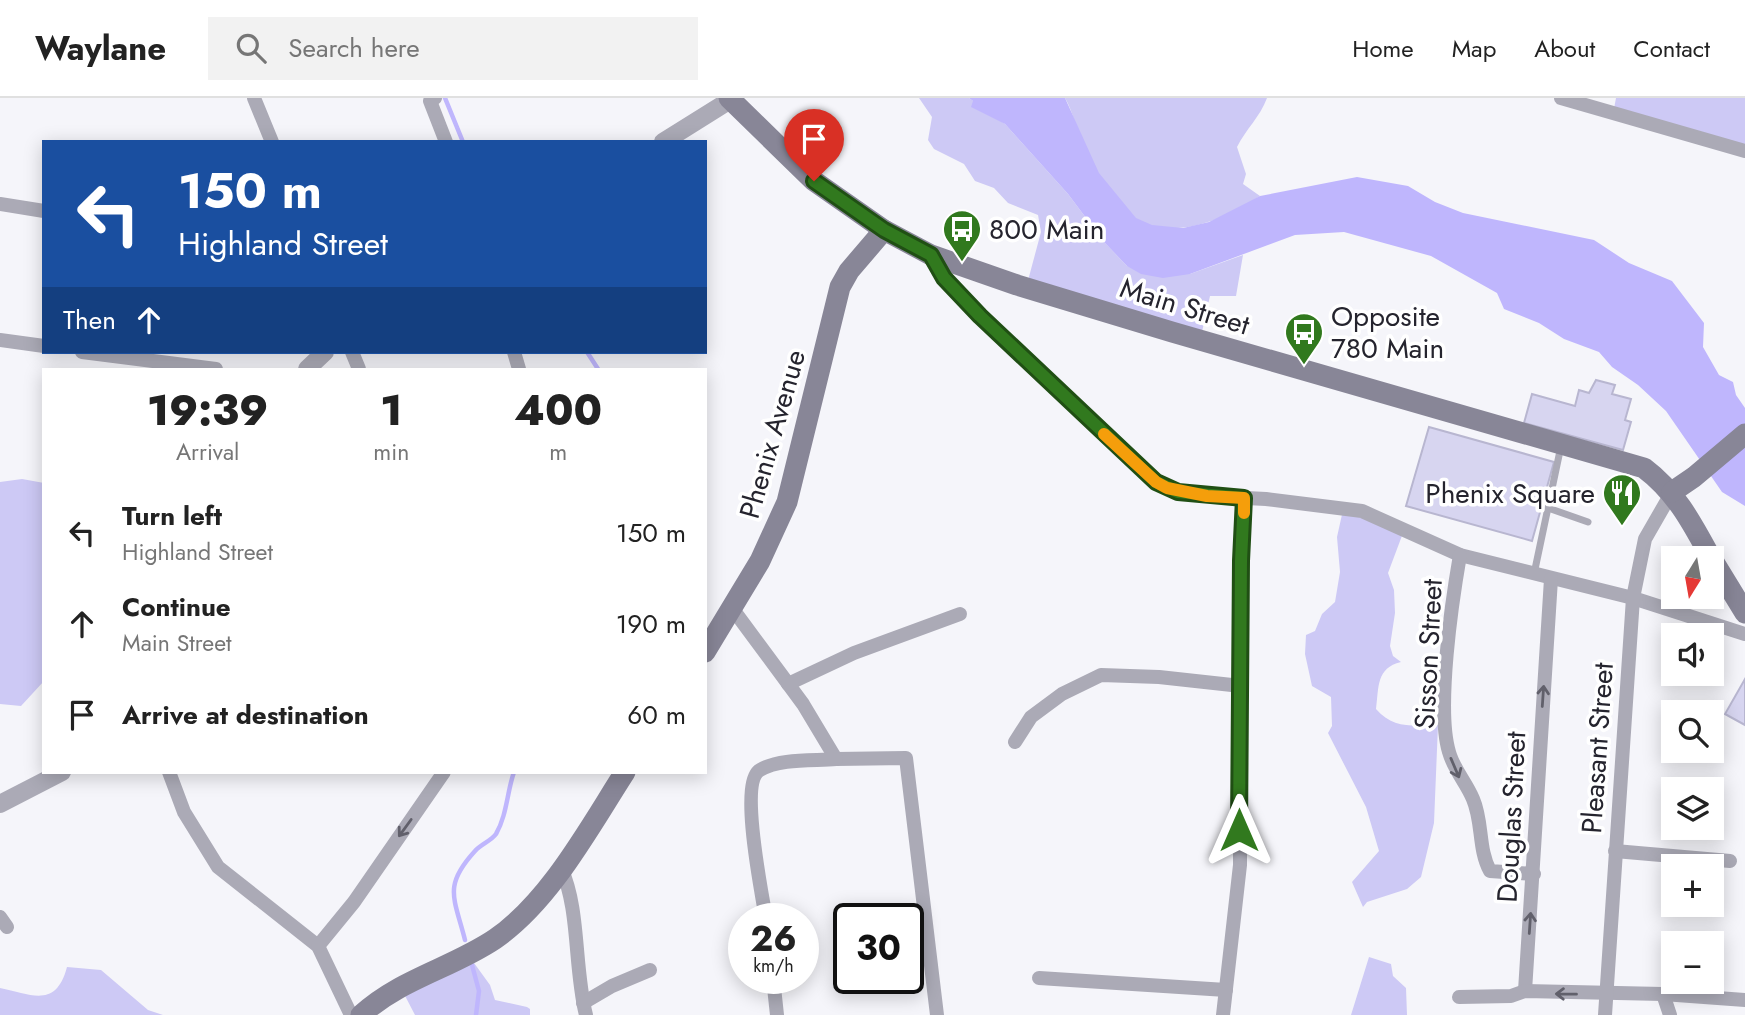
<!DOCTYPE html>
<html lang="en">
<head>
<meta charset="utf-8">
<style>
	:root { --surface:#fff; --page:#f2f2f2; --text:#222; --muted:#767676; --line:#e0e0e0 }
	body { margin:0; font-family:Jost,sans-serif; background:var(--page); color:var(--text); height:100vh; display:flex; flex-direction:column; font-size:26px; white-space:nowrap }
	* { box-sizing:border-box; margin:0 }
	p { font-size:23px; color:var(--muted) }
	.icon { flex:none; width:38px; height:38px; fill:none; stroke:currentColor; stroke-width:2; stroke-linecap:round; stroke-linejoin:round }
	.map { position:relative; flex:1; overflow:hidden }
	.drawer { position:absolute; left:42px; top:270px; width:665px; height:406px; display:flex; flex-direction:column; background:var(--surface); border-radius:0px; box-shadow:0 4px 18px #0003 }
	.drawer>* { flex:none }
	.hud { position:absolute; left:42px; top:42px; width:665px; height:214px; border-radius:0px; box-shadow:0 4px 18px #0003; background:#1a4fa0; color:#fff; overflow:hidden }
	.needle { width:46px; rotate:191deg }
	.tools { position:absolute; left:1661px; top:448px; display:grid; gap:14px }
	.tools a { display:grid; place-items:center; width:63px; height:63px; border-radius:0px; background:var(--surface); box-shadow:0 4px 18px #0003; font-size:35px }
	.speed { position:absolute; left:728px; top:805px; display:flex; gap:14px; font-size:35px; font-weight:700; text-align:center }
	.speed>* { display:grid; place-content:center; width:91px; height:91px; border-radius:50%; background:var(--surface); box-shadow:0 4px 18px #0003; line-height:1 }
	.speed small { font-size:18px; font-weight:400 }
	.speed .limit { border:4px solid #111; border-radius:10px; background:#fff; color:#111 }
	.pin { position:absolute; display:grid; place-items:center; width:60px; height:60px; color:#fff; margin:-72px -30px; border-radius:50% 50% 50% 0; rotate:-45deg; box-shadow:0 0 7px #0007 }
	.pin .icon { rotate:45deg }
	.me { position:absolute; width:77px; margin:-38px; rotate:0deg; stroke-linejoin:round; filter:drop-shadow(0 0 5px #0008) }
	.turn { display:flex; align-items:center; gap:24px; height:147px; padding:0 21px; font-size:32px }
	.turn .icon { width:91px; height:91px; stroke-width:2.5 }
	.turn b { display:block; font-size:49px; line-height:60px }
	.then { display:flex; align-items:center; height:66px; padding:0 21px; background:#0003; gap:14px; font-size:26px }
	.eta { display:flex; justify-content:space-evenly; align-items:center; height:119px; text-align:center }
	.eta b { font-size:42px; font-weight:800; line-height:49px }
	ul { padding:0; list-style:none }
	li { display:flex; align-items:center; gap:21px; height:91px; padding:0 21px }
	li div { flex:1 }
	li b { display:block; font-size:26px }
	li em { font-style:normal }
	header { display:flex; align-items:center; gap:42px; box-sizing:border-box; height:98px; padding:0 35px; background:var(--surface); border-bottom:2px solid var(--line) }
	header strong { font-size:33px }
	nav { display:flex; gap:38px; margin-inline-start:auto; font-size:24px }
	.search { width:490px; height:63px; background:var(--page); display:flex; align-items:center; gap:18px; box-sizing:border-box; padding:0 24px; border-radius:0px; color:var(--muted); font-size:26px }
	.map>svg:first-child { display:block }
</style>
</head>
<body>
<header>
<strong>Waylane</strong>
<div class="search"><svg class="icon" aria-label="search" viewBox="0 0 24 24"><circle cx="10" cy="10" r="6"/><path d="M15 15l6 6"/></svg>Search here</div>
<nav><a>Home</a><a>Map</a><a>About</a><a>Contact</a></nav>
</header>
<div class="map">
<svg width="1745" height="917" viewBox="0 0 1745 917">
	<rect width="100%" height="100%" fill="#f5f5fa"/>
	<g fill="#cdc9f5">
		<path d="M919,0H969L1005,26L1068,96L1104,144L1127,168L1190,176L1243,157L1236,198H1210L1200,243L1026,190L1041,134L1038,117L1008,105L994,90L975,83L964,66L934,51L928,42L932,19Z"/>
		<path d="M1065,0H1267C1260,19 1246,31 1237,49L1246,76L1243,86L1260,98C1224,122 1169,146 1129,117C1108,102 1094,68 1083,45C1076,30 1073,14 1065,0Z"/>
		<path d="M1616,0H1745V55L1613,16Z"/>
		<path d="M22,381L44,385V583L21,608L0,606V384Z"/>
		<path d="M1343,412L1403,435L1388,475L1394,492L1395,515L1390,548L1393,558L1401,564C1376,570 1379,589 1376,611C1393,631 1414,628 1438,627L1434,725L1421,779L1407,791L1367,804L1363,809L1352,784L1379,753L1366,709L1328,635L1332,628L1331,599L1312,588L1305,556L1306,537L1315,533L1322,516L1335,504L1340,474L1337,439Z"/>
		<path d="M469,858L490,887L495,902L527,909L530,911V917H415L402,892Z"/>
		<path d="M1369,859L1391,866L1393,878L1406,890L1407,917H1351Z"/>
		<path d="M67,869L101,872L148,912L163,917H0V890C33,897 56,910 67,869Z"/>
	</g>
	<path fill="#bfb6fd" d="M969,0H1065L1099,75L1136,120L1152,127L1183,130L1209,124L1260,98L1357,79L1408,88L1435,104L1463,115L1594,142L1629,165L1672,183L1704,225L1703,249L1719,277L1733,284L1736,297L1745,310V408L1722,394L1666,313L1638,287L1612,269L1599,254L1564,241L1539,225L1504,211L1497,195L1431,158L1344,134L1295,137L1190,176L1163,180L1141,176L1127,168L1104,144L1068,96L1005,26L971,9L973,3Z"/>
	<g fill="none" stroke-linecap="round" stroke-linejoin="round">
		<g stroke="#bfb6fd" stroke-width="4.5">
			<path d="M445,0L463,44"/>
			<path d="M587,254L598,271"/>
			<path d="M465,842C454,799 443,788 475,753C481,746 491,743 496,736C507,717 507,694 514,674"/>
			<path d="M472,867L479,893L476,917"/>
		</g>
	</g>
	<g fill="#d7d5f0" stroke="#b8b6d0" stroke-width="2">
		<path d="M1596,282L1615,287L1612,296L1631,301L1625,322L1631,324L1623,352L1524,325L1532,296L1575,308L1579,292L1589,295Z"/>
		<path d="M1429,329L1554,364L1532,443L1406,408Z"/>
		<path d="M1745,581V627L1725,616Z"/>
	</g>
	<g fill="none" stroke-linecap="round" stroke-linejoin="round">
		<g stroke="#abaab6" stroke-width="7">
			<path d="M1548,410L1588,424"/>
			<path d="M1534,476L1561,348"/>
		</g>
		<g stroke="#abaab6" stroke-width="14">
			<path d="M254,0L272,44"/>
			<path d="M435,0L430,3L446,44"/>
			<path d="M1561,0L1745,53"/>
			<path d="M0,106L44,113"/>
			<path d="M931,157L944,180L980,218L1134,365L1167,390L1207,398L1266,401L1362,413L1460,457L1633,500L1745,536"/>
			<path d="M0,242L44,248"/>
			<path d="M82,254L216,271"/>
			<path d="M352,254L359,271"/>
			<path d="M514,254L519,271"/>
			<path d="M1460,457C1452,503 1436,611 1449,654C1454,672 1466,684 1473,701C1483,724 1478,751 1490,773L1534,776"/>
			<path d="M732,510L803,606L836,661L906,660L937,917"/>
			<path d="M788,586L854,555L960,516"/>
			<path d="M1015,644L1031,619L1062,596L1101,577L1159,579L1241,588"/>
			<path d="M169,674L184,714L218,769L318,848L351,917"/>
			<path d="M1615,753L1730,763"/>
			<path d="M561,770C580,811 574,870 586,917"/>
			<path d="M0,819L7,829"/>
			<path d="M766,821C762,796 739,684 760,672C780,660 814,663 836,661"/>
			<path d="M318,848L354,804L444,674"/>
			<path d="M773,880L777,917"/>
			<path d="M1039,880L1226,892"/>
			<path d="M1525,893L1551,481"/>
			<path d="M1663,896L1670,917"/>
			<path d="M1459,899L1511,898L1525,893L1663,896L1745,902"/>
			<path d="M583,905L612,888L650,872"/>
			<path d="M1223,917L1240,767L1241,463L1244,400"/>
			<path d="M1605,917L1633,500L1645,441L1672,394"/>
		</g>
		<g stroke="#abaab6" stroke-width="18">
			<path d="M663,44L730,2"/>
			<path d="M307,271L325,254"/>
			<path d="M0,706L62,674"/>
		</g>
		<g stroke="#888697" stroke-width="21">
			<path d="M729,0L814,83L884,132L931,157L1017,187L1172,234L1644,370C1676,394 1692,425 1711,460"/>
			<path d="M1672,394L1694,379L1745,336"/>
			<path d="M1712,461L1745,515"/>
			<path d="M705,554L760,463L787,404L840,189L849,173L884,132"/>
			<path d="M361,917C400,881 452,870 495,841C550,803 589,730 625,674"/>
		</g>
	</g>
	<defs><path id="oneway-shaft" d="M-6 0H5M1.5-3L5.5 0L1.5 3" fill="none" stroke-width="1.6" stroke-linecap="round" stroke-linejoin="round" transform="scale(1.75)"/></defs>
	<g stroke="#61606b">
		<use href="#oneway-shaft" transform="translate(1543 598) rotate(-86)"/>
		<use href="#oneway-shaft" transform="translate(1455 670) rotate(67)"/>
		<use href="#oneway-shaft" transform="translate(405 730) rotate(126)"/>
		<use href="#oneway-shaft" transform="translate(1530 825) rotate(-86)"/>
		<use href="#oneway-shaft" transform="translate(1566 896) rotate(-179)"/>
	</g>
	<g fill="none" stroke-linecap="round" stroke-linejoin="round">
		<defs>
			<path id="route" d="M814,83L884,132L931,157L944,180L980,218L1156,384L1178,394L1244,400L1241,463L1239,732"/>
		</defs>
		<use href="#route" stroke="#204f14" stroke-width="18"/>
		<use href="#route" stroke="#31791e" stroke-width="12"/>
		<path stroke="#f59e0b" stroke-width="12" d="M1104,336L1156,384L1167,390L1207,398L1244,400V415"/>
	</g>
	<defs>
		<symbol id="bus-pin" viewBox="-11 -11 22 30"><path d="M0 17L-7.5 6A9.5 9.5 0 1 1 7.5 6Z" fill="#31791e" stroke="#fff"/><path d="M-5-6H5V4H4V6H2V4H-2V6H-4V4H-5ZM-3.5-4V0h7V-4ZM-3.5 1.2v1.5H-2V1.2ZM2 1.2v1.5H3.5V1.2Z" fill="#fff"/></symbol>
		<symbol id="restaurant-pin" viewBox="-11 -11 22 30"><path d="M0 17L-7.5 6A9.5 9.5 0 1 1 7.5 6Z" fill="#31791e" stroke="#fff"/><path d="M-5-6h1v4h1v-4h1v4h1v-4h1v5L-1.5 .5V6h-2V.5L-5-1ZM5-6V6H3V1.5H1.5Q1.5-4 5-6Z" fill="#fff"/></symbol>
	</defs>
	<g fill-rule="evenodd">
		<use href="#bus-pin" x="940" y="109" width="44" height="60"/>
		<use href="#bus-pin" x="1282" y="212" width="44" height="60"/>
		<use href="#restaurant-pin" x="1600" y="373" width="44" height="60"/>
	</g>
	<g text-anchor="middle" stroke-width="7" stroke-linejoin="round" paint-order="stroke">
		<g font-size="28" fill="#25242e" stroke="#fff" text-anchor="start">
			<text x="989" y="141">800 Main</text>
			<text x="1331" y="228">Opposite<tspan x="1331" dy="32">780 Main</tspan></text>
			<text x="1595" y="405" text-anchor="end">Phenix Square</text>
		</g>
		<g font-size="28" fill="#25242e" stroke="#fff">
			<text transform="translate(1185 208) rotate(17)" y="10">Main Street</text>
			<text transform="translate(772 336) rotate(-74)" y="10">Phenix Avenue</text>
			<text transform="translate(1428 556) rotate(-87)" y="10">Sisson Street</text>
			<text transform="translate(1597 650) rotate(-86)" y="10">Pleasant Street</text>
			<text transform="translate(1511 719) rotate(-87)" y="10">Douglas Street</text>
		</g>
	</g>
</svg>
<div class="tools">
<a><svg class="needle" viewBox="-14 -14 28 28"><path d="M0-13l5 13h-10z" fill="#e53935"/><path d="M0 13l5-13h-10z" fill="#767676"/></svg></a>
<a><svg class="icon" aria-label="sound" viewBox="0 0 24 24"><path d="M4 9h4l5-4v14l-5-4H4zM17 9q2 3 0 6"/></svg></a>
<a><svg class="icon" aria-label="search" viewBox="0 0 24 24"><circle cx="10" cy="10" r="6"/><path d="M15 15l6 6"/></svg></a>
<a><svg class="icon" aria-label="layers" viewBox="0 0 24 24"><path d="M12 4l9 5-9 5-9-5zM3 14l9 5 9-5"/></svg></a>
<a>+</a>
<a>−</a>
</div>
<div class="speed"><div>26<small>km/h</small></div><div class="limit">30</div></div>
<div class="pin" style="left:814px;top:83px;background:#d93025"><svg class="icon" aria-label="arrive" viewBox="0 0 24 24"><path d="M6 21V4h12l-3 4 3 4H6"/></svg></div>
<svg class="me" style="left:1239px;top:732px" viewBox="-20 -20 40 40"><path d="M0-17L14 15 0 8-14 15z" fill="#31791e" stroke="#fff" stroke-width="4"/></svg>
<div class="hud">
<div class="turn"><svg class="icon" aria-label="left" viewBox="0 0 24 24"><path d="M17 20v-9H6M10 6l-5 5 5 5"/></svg><div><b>150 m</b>Highland Street</div></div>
<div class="then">Then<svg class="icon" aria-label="ahead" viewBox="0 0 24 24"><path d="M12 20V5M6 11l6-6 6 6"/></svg></div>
</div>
<section class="drawer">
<div class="eta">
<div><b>19:39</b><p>Arrival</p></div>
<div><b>1</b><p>min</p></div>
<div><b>400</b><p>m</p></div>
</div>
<ul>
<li><svg class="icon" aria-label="left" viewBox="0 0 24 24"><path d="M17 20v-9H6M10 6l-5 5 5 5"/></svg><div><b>Turn left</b><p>Highland Street</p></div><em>150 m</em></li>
<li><svg class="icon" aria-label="ahead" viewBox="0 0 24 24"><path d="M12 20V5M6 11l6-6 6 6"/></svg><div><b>Continue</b><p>Main Street</p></div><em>190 m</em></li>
<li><svg class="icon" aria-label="arrive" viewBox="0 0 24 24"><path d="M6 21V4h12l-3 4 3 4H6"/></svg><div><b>Arrive at destination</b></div><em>60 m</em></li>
</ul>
</section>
</div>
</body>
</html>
